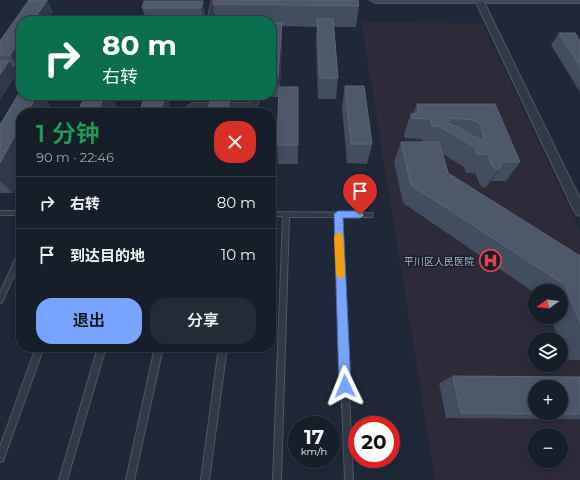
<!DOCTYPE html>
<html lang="zh">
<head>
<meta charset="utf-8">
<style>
	:root { --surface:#161e2a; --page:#232b36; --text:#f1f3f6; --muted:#9ea2a8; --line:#353c47; --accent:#77a4ff }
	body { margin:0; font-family:Montserrat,"Noto Sans SC",sans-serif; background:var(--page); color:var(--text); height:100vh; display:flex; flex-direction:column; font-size:15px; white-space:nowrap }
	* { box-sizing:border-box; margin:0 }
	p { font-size:13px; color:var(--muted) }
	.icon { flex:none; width:22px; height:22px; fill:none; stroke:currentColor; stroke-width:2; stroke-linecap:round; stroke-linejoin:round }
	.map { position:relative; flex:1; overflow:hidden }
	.side { position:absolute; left:16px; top:108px; width:260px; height:244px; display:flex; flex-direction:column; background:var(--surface); border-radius:16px; box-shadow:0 2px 10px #0003,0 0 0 1px var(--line) }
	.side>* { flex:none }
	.top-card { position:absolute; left:16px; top:16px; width:260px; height:84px; border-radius:16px; box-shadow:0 2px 10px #0003,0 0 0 1px var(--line); background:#0b6e4f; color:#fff; overflow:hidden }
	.needle { width:26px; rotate:256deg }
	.controls { position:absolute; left:528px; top:284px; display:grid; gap:8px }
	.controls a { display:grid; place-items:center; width:40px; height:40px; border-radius:50%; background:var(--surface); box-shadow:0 2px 10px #0003,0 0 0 1px var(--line); font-size:20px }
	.speed { position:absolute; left:288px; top:416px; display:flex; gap:8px; font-size:20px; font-weight:700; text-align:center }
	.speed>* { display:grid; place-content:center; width:52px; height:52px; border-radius:50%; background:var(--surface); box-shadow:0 2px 10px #0003,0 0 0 1px var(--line); line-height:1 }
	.speed small { font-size:10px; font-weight:400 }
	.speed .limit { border:6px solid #d22; background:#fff; color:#111 }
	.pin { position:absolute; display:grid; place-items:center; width:34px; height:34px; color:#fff; margin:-41px -17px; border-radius:50% 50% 50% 0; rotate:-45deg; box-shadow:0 0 4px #0007 }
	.pin .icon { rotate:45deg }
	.me { position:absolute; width:44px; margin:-22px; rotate:358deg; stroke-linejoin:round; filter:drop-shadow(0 0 3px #0008) }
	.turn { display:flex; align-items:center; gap:14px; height:84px; padding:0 20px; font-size:18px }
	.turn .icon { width:52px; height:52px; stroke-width:2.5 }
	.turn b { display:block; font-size:28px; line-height:34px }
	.round { display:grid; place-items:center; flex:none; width:42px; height:42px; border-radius:16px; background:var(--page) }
	.head { display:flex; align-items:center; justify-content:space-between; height:68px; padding:0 20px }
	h1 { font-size:24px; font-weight:600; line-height:30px; color:#1e9e55 }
	.cta { display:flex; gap:8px; margin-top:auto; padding:8px 20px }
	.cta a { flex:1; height:46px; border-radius:16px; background:var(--accent); color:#111; font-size:16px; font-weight:600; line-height:46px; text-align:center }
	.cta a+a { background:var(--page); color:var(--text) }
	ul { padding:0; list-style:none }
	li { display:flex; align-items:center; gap:12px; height:52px; padding:0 20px; border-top:1px solid var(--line) }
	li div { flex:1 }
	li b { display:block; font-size:15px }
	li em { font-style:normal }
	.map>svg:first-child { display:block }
</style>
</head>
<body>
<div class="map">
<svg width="580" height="480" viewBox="0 0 580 480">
	<rect width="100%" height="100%" fill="#1e2838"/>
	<path fill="#2d2a39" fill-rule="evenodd" d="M361,22L483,23L580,231V480H435ZM535,291H561V317H535ZM535,339H561V365H535ZM535,387H561V413H535ZM535,435H561V461H535Z"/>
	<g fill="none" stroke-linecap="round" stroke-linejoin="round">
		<defs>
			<g id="service">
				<rect x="0" y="211" width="21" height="4"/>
				<path d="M271,212L370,213H372L373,215L372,217H341L353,480H345L335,217H289L281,480H273L283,216H271Z"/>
				<path d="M21,250V260L2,302L0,303V293L19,251Z"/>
				<path d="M36,347H44L4,458L3,461L0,462V447Z"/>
				<path d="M98,347H106L67,480H59Z"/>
				<path d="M155,347H163L134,480H126Z"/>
				<path d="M219,347H227L209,480H201Z"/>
			</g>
			<g id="minor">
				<path d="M212,0H220L215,21H207Z"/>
				<path d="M475,0H483L580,199V216L576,214L574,211Z"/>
				<path d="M250,95H260L257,108L193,109L188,106L193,103H250Z"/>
			</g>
			<path id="secondary" d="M370,0H580V3H375Z"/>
		</defs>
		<use href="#service" stroke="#4f5766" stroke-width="2"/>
		<use href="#minor" stroke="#4f5766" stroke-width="2"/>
		<use href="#secondary" stroke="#4f5766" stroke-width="2"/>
		<use href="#service" fill="#323a48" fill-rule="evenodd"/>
		<use href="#minor" fill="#323a48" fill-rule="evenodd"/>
		<use href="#secondary" fill="#3f485c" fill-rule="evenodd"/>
	</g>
	<g fill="#424d60">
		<path d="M29,0H47L53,12L47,21H21V63L18,67H13L17,73L0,100V41Z"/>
		<path d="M203,1L205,13L204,20L146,19L142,8Z"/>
		<path d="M213,4L359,6L356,27H334L338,78L336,99H318L316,40L317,27L282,26V44L280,87L298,145V164H278L277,145L279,97H261V95H271V21H216Z"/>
		<path d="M559,33L580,41V92L551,45Z"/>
		<path d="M345,86L372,144L367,164L347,163L342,107Z"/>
		<path d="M21,90V95H43L53,111L52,113H21V176L13,193H0V125Z"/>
		<path d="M43,95H62L61,96H44Z"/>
		<path d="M86,95H123L122,100H113L118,108Z"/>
		<path d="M145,95H181L180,99H168L172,112Z"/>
		<path d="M417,104H495L520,162L506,181H492L488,186L485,188L480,185L475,173H466L464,167L443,154L448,173L580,256V360H566L561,346V339H558L551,317H561V291H535V293L403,203L394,162L401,142H423L422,139L405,138L404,134L411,114H413Z"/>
		<path d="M453,376L580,377V419L446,418L439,383Z"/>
	</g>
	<g fill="#2f394b">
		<path d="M47,0L53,12L47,21H33Z"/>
		<path d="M203,1L205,13L204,20L201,8Z"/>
		<path d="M282,23V44L279,97L278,76Z"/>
		<path d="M21,39V63L18,67L10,55Z"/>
		<path d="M9,61L17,73L0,100V74Z"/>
		<path d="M37,95H43L53,111L52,113H27Z"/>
		<path d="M105,95H111L118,108L116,113H97Z"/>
		<path d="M119,95H123L122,100Z"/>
		<path d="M165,95H167L172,113H160Z"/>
		<path d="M230,95H231L234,113H228Z"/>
		<path d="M21,124V176L13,193L0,181V163Z"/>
		<path d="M501,167L488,186L485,188L498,170Z"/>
	</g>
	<g fill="#4d586b" stroke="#5c6679" fill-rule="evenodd">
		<path d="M29,0H47L33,21H21V39L10,55H0V41Z"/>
		<path d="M214,0H358L359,6L213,4Z"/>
		<path d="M144,1H203L201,8H142Z"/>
		<path d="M317,19H333L338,78H320Z"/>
		<path d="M271,23H282L278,76H271Z"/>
		<path d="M559,33H575L580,41V66Z"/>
		<path d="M0,61H9L0,74Z"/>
		<path d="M345,86H364L372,144H351Z"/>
		<path d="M279,87H298V145H277Z"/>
		<path d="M21,90V95H37L27,113H21V124L0,163V125Z"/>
		<path d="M86,95H105L97,113H77Z"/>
		<path d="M145,95H165L160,113H139Z"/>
		<path d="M211,95H230L228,113H208Z"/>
		<path d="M417,104H495L520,162H500L501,167L498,170L492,166L488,154H477L475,147L438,126H432L430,119L412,118L411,114L419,113ZM451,118L473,120L480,124L484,139L483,141L447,122Z"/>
		<path d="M401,142H439L448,173L580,256V323L565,285L411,185Z"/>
		<path d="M453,376L580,377V414L461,413ZM535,387H561V413H535Z"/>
	</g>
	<path fill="#77a4ff" stroke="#4d6ba6" d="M338,211H360L364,215L360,218H343L351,386L349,390L345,392L341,390L339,386L334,214Z"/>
	<path fill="#f59e0b" d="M339,232L343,236L345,275L340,279L336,275L334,236Z"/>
	<defs>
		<symbol id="hospital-ring" viewBox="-11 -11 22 22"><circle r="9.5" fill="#171f2c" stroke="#e0444e" stroke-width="1.5"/><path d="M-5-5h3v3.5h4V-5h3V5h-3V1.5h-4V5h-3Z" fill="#e0444e"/></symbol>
	</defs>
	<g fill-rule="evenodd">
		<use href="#hospital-ring" x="478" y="248" width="25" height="25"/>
	</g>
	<g text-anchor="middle" stroke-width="3" stroke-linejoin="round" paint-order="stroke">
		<g font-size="10" fill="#abb4c5" stroke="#171f2c" text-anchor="end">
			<text x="474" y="265">平川区人民医院</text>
		</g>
	</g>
</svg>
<div class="controls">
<a><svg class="needle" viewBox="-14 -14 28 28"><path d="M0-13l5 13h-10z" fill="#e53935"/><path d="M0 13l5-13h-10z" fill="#9ea2a8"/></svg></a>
<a><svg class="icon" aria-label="layers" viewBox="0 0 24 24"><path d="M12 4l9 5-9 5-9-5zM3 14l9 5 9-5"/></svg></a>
<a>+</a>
<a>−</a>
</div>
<div class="speed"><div>17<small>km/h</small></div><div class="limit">20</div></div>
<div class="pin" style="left:360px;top:215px;background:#d93025"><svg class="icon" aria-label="arrive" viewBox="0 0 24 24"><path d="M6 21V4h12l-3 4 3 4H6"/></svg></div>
<svg class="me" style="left:345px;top:386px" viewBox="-20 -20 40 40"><path d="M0-17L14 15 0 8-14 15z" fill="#77a4ff" stroke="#fff" stroke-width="4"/></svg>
<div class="top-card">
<div class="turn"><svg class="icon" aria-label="right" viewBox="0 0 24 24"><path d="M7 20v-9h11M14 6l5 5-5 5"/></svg><div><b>80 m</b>右转</div></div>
</div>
<section class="side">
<div class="head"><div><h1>1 分钟</h1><p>90 m · 22:46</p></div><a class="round" style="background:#d93025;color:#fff"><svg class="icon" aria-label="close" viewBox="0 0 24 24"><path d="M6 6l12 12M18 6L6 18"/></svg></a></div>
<ul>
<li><svg class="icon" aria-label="right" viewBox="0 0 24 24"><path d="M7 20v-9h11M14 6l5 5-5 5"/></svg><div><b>右转</b></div><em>80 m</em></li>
<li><svg class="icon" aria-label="arrive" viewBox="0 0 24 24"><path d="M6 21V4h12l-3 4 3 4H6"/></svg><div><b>到达目的地</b></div><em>10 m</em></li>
</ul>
<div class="cta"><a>退出</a><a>分享</a></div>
</section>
</div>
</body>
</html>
